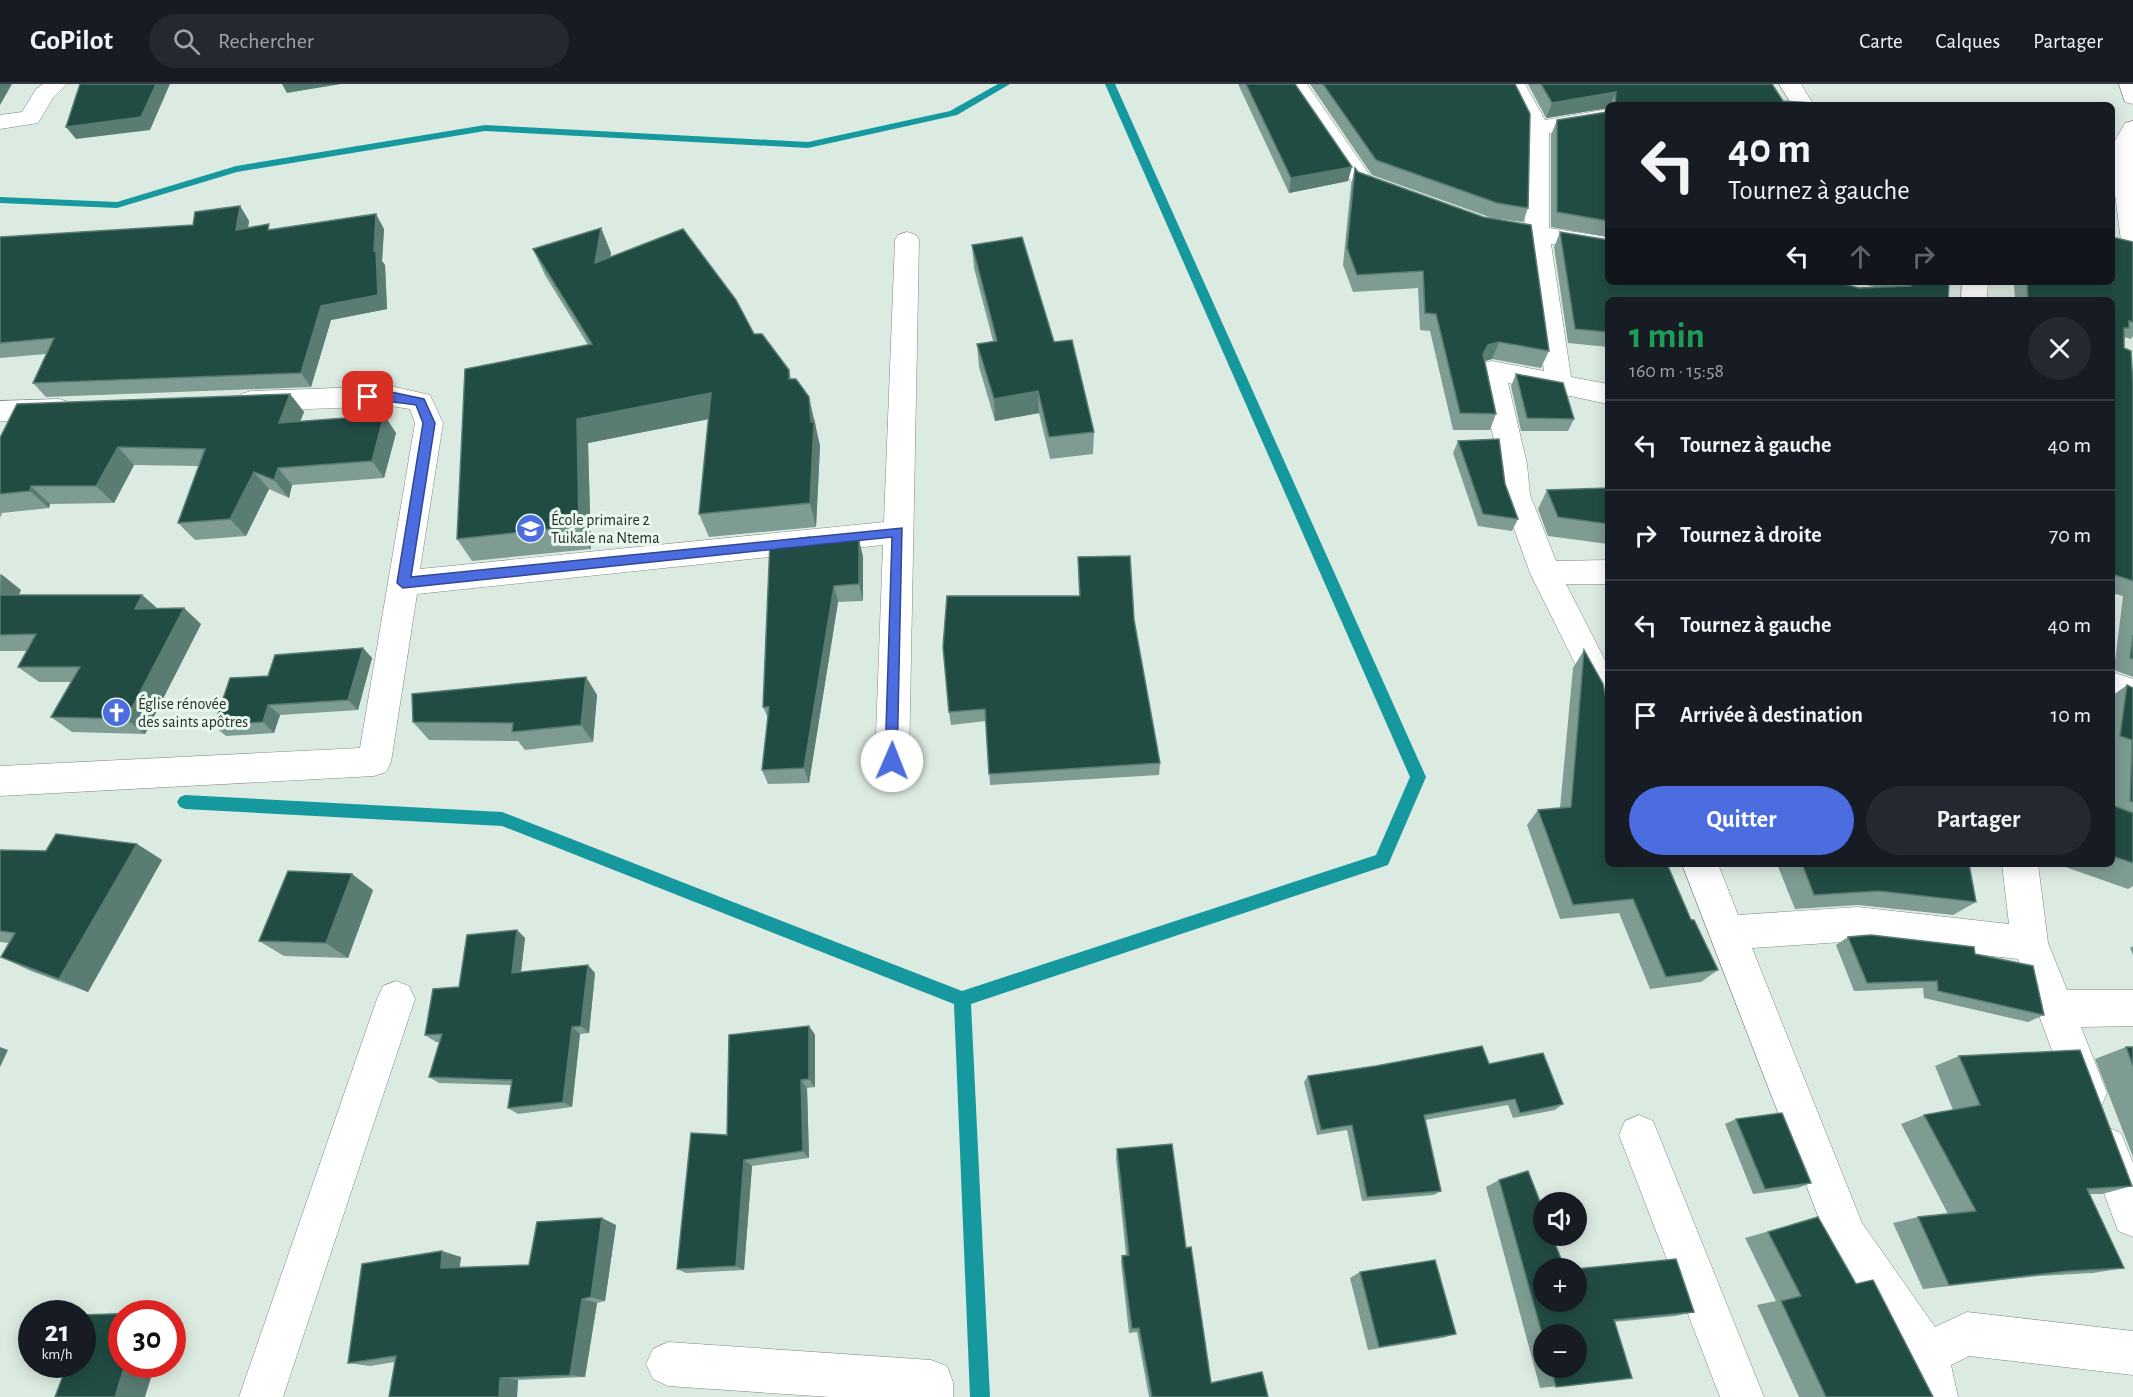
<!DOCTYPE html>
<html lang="fr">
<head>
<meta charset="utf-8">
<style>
	:root { --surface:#171b24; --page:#242831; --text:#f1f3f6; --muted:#9ea1a6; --line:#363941; --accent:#4c6de0 }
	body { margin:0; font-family:"Alegreya Sans",sans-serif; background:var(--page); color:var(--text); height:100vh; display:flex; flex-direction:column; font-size:22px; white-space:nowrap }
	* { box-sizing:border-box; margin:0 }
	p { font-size:20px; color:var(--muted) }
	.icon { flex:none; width:33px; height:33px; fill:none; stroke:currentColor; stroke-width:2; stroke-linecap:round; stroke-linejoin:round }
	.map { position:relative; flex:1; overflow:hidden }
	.panel { position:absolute; left:1605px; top:213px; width:510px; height:570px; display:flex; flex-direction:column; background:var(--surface); border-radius:9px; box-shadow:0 3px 15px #0003 }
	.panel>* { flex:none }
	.top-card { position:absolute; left:1605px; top:18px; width:510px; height:183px; border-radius:9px; box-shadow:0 3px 15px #0003; background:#171b24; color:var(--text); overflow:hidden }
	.buttons { position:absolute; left:1533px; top:1108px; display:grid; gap:12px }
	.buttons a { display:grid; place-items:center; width:54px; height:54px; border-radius:50%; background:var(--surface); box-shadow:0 3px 15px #0003; font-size:30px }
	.speed { position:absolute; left:18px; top:1216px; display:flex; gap:12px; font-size:30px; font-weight:700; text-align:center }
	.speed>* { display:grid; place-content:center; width:78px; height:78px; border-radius:50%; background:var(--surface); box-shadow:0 3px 15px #0003; line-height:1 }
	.speed small { font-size:15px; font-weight:400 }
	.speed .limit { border:9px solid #d22; background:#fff; color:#111 }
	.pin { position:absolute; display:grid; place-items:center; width:51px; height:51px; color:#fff; margin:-26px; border-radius:12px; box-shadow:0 3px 9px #0006 }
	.me { position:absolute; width:66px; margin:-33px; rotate:1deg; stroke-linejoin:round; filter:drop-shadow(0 0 4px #0008) }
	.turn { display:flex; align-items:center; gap:21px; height:126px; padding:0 24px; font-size:27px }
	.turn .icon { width:78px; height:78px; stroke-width:2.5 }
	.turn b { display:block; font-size:42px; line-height:51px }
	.lanes { display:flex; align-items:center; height:57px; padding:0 24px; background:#0003; justify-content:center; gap:30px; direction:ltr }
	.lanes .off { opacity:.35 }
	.round { display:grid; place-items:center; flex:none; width:63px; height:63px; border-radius:32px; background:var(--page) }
	.head { display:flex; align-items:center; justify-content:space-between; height:102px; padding:0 24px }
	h1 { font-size:36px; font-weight:600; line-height:45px; color:#1e9e55 }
	.cta { display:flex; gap:12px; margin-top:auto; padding:12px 24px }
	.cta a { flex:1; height:69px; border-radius:36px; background:var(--accent); color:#fff; font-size:24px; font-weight:600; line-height:69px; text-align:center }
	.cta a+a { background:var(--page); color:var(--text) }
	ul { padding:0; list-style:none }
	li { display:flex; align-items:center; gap:18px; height:90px; padding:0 24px; border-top:2px solid var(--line) }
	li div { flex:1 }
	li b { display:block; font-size:22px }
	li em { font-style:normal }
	header { display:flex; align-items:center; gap:36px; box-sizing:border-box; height:84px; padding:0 30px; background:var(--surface); border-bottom:2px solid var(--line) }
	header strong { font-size:28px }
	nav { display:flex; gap:33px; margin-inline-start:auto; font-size:21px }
	.search { width:420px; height:54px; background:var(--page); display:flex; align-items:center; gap:15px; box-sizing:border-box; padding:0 21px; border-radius:33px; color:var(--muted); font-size:22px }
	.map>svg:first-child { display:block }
</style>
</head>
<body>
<header>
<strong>GoPilot</strong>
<div class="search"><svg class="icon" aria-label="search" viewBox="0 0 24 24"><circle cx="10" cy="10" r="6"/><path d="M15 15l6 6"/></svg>Rechercher</div>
<nav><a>Carte</a><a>Calques</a><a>Partager</a></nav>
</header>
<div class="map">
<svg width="2133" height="1313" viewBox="0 0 2133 1313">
	<rect width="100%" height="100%" fill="#dcebe1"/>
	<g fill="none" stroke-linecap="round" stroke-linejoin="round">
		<g fill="#15999f" fill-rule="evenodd">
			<path d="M998,0H1010L957,31L808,64L485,47L237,88L117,124L0,119V113L117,118L236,82L485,41L808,58L950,27Z"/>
			<path d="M1105,0H1115L1426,693L1388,781L971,920L990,1313H970L954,920L502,742L185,725L180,723L177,718L180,713L185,711L502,728L962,907L1376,771L1410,693Z"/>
		</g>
		<defs>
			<g id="minor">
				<path d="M43,0H67L53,14L38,39L0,45V31L22,28L36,5Z"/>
				<path d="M1285,0H1307L1371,93L1400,104L1404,109L1400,114L1392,116L1355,103Z"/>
				<path d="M1503,0H1525L1545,36L1608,25V39L1549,49V144L1608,153V169L1551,160L1571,293L1608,300V320L1508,299L1527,380L1530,411L1556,477L1608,476V500H1566L1608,582V628L1597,624L1530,489L1502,411L1499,380L1479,286L1483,279L1492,277L1544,287L1526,156L1479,148L1476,143L1479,138L1488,135L1525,141L1527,44Z"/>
				<path d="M1779,0H1801L1813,20L1792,21Z"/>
				<path d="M2119,0H2133V20L2125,18Z"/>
				<path d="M2133,37V165L2124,162L2121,157L2112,87V62L2125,39Z"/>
				<path d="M907,148L916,151L919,156L909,677L904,687L892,691L880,687L875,677L883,461L417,510L391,678L386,688L374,692L0,712V682L360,664L415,339L410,325L391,322L251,327L241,324L237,317L241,310L251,307L391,302L430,311L443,339L420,485L884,438L895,156L898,151Z"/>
				<path d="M1962,198H1988L1987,216H1961Z"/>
				<path d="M59,315L69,318L73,325L69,332L59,335L0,337V317Z"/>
				<path d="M2112,588L2133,595V621L2112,614Z"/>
				<path d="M1682,780H1718L1738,831L1858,823L2009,840L2002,780H2038L2048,859L2067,906H2133V942L2081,943L2107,1009L2101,1023L2087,1029L2073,1023L2018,875L1858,857L1752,864L1862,1139L1935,1243L1967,1228L2133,1247V1291L1969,1272L1951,1281L1958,1313H1914L1907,1278L1832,1168Z"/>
				<path d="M396,897L409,902L415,915L283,1313H239L377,915L383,902Z"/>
				<path d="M1639,1031L1653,1037L1764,1313H1720L1619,1051L1625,1037Z"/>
				<path d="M2107,1043L2121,1049L2133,1079V1153L2118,1147L2087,1063L2093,1049Z"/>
				<path d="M668,1258L931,1276L947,1282L953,1298V1313H830L668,1302L653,1295L646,1280L653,1265Z"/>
			</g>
		</defs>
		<use href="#minor" stroke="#7b8980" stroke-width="1"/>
		<use href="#minor" fill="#fff" fill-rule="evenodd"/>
	</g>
	<g fill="#7e9c92" fill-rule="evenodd">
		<path d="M1238,0H1295L1348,97L1289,109Z"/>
		<path d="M1310,0H1515L1528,124L1523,138L1492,134L1372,91Z"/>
		<path d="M1528,0H1772L1783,17L1843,21H1608V24L1546,34Z"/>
		<path d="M1608,28V153L1551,143V51L1557,36Z"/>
		<path d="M1355,84L1549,267L1541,284L1492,275L1485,277L1496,330L1490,346H1453L1430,247L1420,246L1418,204L1353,208L1343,181L1351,101Z"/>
		<path d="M240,122L249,137L248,143L273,146L384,145L382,177L385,181L387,225L331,236L311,303L46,313L33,299L46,270L0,274V153L193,141Z"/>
		<path d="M601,144L611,169L610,173L754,250L789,286L791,295L815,337L816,344L820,362L816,443L709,453L699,430L709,335L588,359L591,465L472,477L457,455L588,261L545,191L533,165Z"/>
		<path d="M1560,148L1859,204L1875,203L1853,198H1949L1948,216H1608V263L1568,259L1554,163Z"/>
		<path d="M2133,158V252L2131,255L2124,253V264L2133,300V593L2114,586L2123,512L2112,509V216H2015L2014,198H2112Z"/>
		<path d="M972,161L1054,258L1094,348L1093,370L1050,375L1039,329L995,337L979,283L977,260L993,257L974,184Z"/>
		<path d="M1516,290L1574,335L1568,347H1521L1511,302Z"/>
		<path d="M290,310L304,328L300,338L384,331L396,349L384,394L292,401L289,414L269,405L246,452L195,456L178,439L199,382L134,381L114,419L50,420L49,424L2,429L0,434V354Z"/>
		<path d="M1458,357L1505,400L1518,435L1512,447L1478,442L1453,369Z"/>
		<path d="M1608,404V460L1548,452L1538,425L1547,406Z"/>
		<path d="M810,453L812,460L859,456L863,473V517L838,518L809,699L768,700L762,686L768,634L763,623Z"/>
		<path d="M1078,473L1134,536L1160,679L1159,691L990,701L986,637L951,641L949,628L1079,512Z"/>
		<path d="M0,490L21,506L19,511H142L157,524L201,540L145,650L72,648L51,633L71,598H39L18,583L27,567H0Z"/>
		<path d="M363,564L372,574L358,626L280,631L274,649L226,652L214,642L268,592Z"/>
		<path d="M1584,566L1608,780L1691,836L1718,886L1701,898L1650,905L1619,829L1560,835L1527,741L1538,726L1560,724L1573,584Z"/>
		<path d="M586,593L597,611L593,658L525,666L518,657L429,656L413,638Z"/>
		<path d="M2127,601L2133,604V802L2128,805L2057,780H2112V721L2115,668L2112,667V612Z"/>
		<path d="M137,760L162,776L88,908L31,887L1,873L9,859L0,858V766L46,767Z"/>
		<path d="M1777,780H1969L1976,818L1953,831L1858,821L1795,825Z"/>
		<path d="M373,806L348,874L284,872L259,857Z"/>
		<path d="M517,846L525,854L521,888L595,889L589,949L580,950L572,1023L518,1030L508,1024L511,1001L439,999L429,993L440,958H436L425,951L459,903Z"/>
		<path d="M1848,853L1975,870L2044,931L2028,938L1924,914L1923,904L1854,907L1836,861Z"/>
		<path d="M2133,862V871L2130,864Z"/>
		<path d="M809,942L815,951V1003L807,1004L809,1074L752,1082L744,1186L686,1189L677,1185L727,1051Z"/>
		<path d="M2126,963H2133V1073L2095,975Z"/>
		<path d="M1959,972L2132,1102L2102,1110H2089L2124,1184L2093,1189L2039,1192L1923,1205L1893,1139L1918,1133L1948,1130L1901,1040L1924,1031L1953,1026L1935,982Z"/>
		<path d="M1489,980L1563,1020L1555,1026L1513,1034L1508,1021L1425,1036L1441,1107L1434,1111L1362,1117L1347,1046L1317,1051L1304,998L1308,992Z"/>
		<path d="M1736,1035L1811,1099L1798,1104L1753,1110L1725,1040Z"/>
		<path d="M1117,1065L1186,1164L1211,1299L1268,1313H1149L1137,1248L1129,1249L1121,1178L1122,1172L1126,1171L1116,1074Z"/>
		<path d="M1499,1096L1544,1185L1694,1228L1675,1232L1614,1238L1632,1294L1540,1304L1486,1103ZM1544,1251L1576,1284H1544Z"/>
		<path d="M1818,1133L1855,1200L1873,1196L1933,1313H1799L1757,1221L1776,1217L1745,1154Z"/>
		<path d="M616,1141L605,1217L597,1219L585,1293L518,1296L517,1313L395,1278L370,1282L348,1279L461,1173L459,1184L529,1181Z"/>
		<path d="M1360,1188L1456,1250L1442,1254L1368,1266L1350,1194Z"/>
		<path d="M38,1281H82L66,1283Z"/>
	</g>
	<g fill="#597c73">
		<path d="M0,0H12L0,21Z"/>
		<path d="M156,0H170L150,46L76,55L66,43Z"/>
		<path d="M282,0H341L287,9Z"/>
		<path d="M1616,8L1610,21H1608V24L1546,34L1552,19Z"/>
		<path d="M1352,83L1348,97L1289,109L1291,94Z"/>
		<path d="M240,122L249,137L246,160L236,146Z"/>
		<path d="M376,130L384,145L382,177L385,181L387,225L331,236L311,303L301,289L321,222L374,167Z"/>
		<path d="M601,144L611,169L605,204L595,179Z"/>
		<path d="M1499,258L1492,275L1481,278L1483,270L1488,261Z"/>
		<path d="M1038,307L1039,329L995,337L994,315Z"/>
		<path d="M711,309L719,333L588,359L591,465L579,442L577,335Z"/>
		<path d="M290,310L304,328L292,357L279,339Z"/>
		<path d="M809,313L820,362L816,443L810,419L811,338Z"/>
		<path d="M384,331L396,349L384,394L372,377Z"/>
		<path d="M118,363L134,381L114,419L96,402Z"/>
		<path d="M278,384L292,401L289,414L274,396Z"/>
		<path d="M254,388L269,405L246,452L230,435Z"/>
		<path d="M31,402L50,420L49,424L30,407Z"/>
		<path d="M859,456L863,473V517L859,500Z"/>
		<path d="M1,490L21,506L10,527L0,519Z"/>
		<path d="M834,502L838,518L809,699L804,684Z"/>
		<path d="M142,511L160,527L135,525Z"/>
		<path d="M184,524L201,540L145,650L126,635Z"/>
		<path d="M363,564L372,574L358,626L348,616Z"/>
		<path d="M586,593L597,611L593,658L581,641Z"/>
		<path d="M268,621L280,631L274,649L263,638Z"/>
		<path d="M137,760L162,776L88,908L59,895Z"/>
		<path d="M352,790L373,806L348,874L326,859Z"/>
		<path d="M517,846L525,854L520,896L512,889Z"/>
		<path d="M588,881L595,889L589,949L581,942Z"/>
		<path d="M809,942L815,951V1003L809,995Z"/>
		<path d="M572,943L580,950L572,1023L563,1018Z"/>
		<path d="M0,963L8,966L0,983Z"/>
		<path d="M801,996L807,1004L809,1074L803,1067Z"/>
		<path d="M744,1076L752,1082L744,1186L736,1182Z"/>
		<path d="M602,1134L616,1141L605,1217L591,1213Z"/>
		<path d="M442,1167L461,1173L459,1189L441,1184Z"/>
		<path d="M582,1215L597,1219L585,1293L570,1291Z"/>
		<path d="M125,1281H155L145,1313H115Z"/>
		<path d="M500,1294L518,1296L517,1313H499Z"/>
	</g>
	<g fill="#214c44" stroke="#597c73" stroke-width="1.5">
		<path d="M80,0H156L141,33L66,43Z"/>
		<path d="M1246,0H1295L1352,83L1291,94Z"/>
		<path d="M1323,0H1515L1530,30L1528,124L1497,119L1376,76Z"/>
		<path d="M1541,0H1772L1783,17L1843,21H1615L1616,8L1552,19Z"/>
		<path d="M1608,28V137L1557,128V36Z"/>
		<path d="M1355,84L1358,88L1483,133L1531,141L1549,267L1499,258L1488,261L1483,270L1496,330L1460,329L1436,230L1425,229L1423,187L1357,191L1347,164Z"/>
		<path d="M240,122L236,146L269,140L268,146L376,130L374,167H376L378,211L321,222L301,289L33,299L54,254L0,259V153L193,141L195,128Z"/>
		<path d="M601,144L595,179L683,145L736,216L754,250H762L789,286V295H796L809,313L811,338H814L810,419L699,430L711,309L577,335L579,442L457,455L465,285L592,260L533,165Z"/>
		<path d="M1560,148L1608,156V198H1836L1859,204L1911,202L1908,198H1949L1948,216H1608V248L1575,245Z"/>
		<path d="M1022,153L1054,258L1072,256L1094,348L1049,353L1038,307L994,315L977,260L997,257L972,161Z"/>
		<path d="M2112,153L2133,158V238L2129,237V244H2124V264L2131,267L2133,300V497L2112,490V216H2028L2027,198H2112Z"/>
		<path d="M1516,290L1563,299L1574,335L1527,334Z"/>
		<path d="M290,310L279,339L384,331L372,377L278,384L274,396L254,388L230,435L178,439L205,365L118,363L96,402H31L30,407L0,410V354L17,320Z"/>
		<path d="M1499,355L1505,400L1518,435L1483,430L1458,357Z"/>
		<path d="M1608,404V440L1558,433L1547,406Z"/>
		<path d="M810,453V460L859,456V500L834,502L804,684L762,686L769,623H763L770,458Z"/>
		<path d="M1130,472L1134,536L1160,679L989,690L985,625L949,628L943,563L947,512H1080L1078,473Z"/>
		<path d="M0,511H142L135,525L184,524L126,635L51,633L80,583H18L36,550L0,551Z"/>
		<path d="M2133,551V575L2130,574Z"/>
		<path d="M363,564L348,616L268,621L263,638L214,642L230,594L268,592L275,571Z"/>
		<path d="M1584,566L1603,600L1608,624V780H1638V781V780H1667L1691,836H1694L1718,886L1666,893L1633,815L1573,821L1538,726L1571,723Z"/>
		<path d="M586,593L581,641L512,648L513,639L413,638L412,610Z"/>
		<path d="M2127,601L2133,604V718L2130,717L2132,656L2120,652Z"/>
		<path d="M2112,721L2133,729V779L2112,772Z"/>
		<path d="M56,750L137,760L59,895L1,873L15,849L0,847V766L46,767Z"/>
		<path d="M1802,780H1969L1976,818L1879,807L1814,811Z"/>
		<path d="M288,787L352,790L326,859L259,857Z"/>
		<path d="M517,846L512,889L588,881L581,942L572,943L563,1018L508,1024L512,996L429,993L442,950L425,951L433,905L459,903L467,851Z"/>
		<path d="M1871,851L1974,863L1975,870L2033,882L2044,931L1938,907L1937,897L1867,899L1848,853Z"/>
		<path d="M809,942V995L801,996L803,1067L744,1076L736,1182L677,1185L691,1049L727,1051L729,951Z"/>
		<path d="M1482,962L1489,980L1543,969L1563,1020L1520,1029L1515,1015L1424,1031L1441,1107L1367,1113L1352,1041L1321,1046L1308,992L1376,982Z"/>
		<path d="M2126,963H2133V982Z"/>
		<path d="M2080,966L2132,1102L2087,1105L2124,1184L2069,1187L1949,1201L1918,1133L1976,1127L1924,1031L1980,1021L1959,972Z"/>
		<path d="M1782,1029L1811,1099L1765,1105L1736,1035Z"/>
		<path d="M1172,1060L1186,1164L1191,1163L1211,1299L1262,1288L1268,1313H1152L1139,1244L1132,1245L1122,1172L1129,1171L1117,1065Z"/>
		<path d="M1528,1087L1544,1128V1152H1552L1565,1185H1544V1218H1576V1185L1676,1175L1694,1228L1614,1236L1632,1294L1556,1303L1551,1284H1576V1251H1544V1257L1499,1096Z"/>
		<path d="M1818,1133L1856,1200L1873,1196L1933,1313H1826L1781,1217L1801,1212L1768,1148Z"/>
		<path d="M602,1134L591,1213L582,1215L570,1291L500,1294L499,1313H389L396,1272L348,1279L362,1180L442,1167L441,1184L529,1181L537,1138Z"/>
		<path d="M1435,1176L1456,1250L1379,1263L1360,1188Z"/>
		<path d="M142,1229V1230H122V1281H125L115,1313H55L67,1281H82V1231Z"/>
	</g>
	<path fill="#4c6de0" stroke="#314792" stroke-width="1.5" d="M391,308L424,315L435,339L411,493L902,444L897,681L892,683L885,677L892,453L403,504L397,499L423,339L416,321C405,319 366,316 362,313L368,309Z"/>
	<defs>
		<symbol id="school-disc" viewBox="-11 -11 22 22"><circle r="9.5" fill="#4c6de0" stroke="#e9f8ee"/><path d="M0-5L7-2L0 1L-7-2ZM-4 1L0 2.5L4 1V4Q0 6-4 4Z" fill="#fff"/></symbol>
		<symbol id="church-disc" viewBox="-11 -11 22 22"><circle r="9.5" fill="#4c6de0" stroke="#e9f8ee"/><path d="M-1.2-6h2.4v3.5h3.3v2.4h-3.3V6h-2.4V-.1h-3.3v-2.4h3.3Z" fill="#fff"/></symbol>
	</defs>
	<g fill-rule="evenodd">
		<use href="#school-disc" x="514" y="428" width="33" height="33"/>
		<use href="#church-disc" x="100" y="612" width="33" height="33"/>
	</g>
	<g text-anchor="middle" stroke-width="6" stroke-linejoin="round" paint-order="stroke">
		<g font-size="16" fill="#282e2a" stroke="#e9f8ee" text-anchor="start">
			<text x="551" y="441">École primaire 2<tspan x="551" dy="18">Tuikale na Ntema</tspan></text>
			<text x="138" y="625">Église rénovée<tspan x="138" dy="18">des saints apôtres</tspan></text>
		</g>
	</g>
</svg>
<div class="buttons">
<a><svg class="icon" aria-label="sound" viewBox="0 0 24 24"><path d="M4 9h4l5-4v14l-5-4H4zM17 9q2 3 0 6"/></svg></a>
<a>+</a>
<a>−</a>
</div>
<div class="speed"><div>21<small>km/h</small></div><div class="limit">30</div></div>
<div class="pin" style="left:368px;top:313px;background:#d93025"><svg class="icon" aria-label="arrive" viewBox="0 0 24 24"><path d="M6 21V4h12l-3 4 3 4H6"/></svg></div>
<svg class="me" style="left:892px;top:677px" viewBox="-20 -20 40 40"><circle r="19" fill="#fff"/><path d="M0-13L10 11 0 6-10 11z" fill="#4c6de0"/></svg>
<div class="top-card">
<div class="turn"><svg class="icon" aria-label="left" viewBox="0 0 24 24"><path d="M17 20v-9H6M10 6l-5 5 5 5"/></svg><div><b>40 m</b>Tournez à gauche</div></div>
<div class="lanes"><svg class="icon" aria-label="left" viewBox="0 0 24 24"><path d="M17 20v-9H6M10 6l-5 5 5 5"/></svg><svg class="icon off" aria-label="ahead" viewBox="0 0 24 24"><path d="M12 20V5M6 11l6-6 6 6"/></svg><svg class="icon off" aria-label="right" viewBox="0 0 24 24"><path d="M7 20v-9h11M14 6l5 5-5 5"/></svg></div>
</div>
<section class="panel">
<div class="head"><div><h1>1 min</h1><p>160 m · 15:58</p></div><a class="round"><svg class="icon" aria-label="close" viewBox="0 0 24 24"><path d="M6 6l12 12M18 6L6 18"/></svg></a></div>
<ul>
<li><svg class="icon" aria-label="left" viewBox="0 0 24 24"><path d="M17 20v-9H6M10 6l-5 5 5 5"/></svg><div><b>Tournez à gauche</b></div><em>40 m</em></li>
<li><svg class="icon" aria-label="right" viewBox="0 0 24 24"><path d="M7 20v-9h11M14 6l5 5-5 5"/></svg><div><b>Tournez à droite</b></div><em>70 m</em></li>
<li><svg class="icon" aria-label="left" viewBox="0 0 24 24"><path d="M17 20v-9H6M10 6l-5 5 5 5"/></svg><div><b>Tournez à gauche</b></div><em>40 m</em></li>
<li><svg class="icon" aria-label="arrive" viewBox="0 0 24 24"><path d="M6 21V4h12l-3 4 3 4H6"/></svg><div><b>Arrivée à destination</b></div><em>10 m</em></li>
</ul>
<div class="cta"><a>Quitter</a><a>Partager</a></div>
</section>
</div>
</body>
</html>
